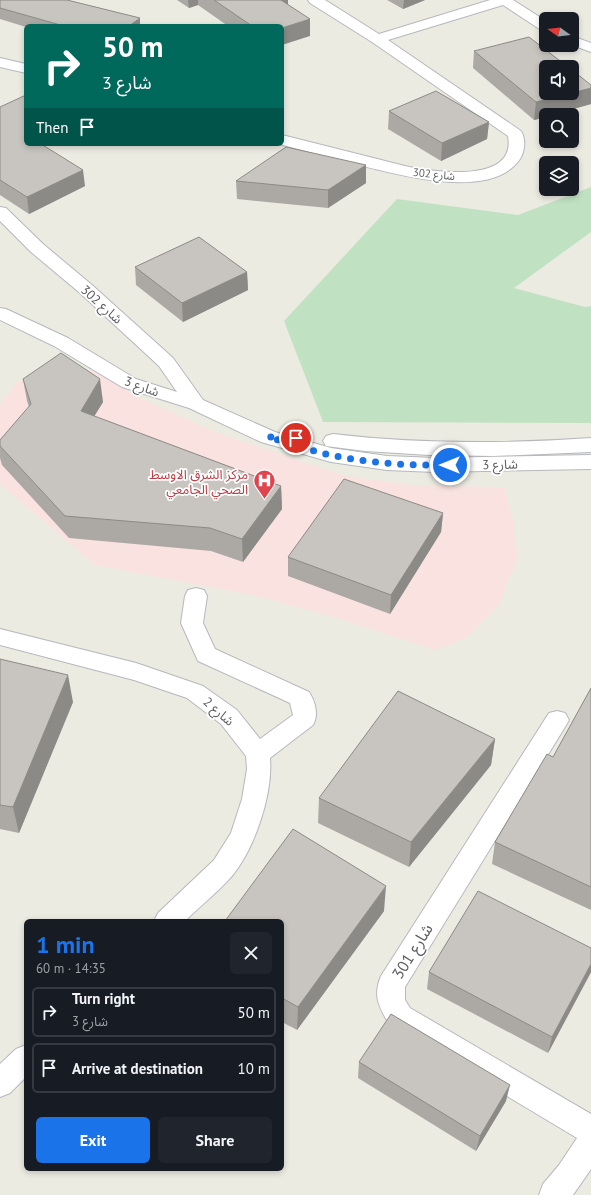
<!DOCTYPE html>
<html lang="en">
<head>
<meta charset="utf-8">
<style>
	:root { --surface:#171b24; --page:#20242c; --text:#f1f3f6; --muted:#9ea1a6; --line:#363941; --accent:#1a73e8 }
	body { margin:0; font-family:"PT Sans","Noto Sans Arabic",sans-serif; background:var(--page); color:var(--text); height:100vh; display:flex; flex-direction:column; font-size:15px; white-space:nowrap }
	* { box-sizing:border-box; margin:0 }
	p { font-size:13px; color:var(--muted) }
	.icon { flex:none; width:22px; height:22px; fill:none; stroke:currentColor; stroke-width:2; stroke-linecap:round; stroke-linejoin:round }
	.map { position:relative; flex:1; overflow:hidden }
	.side { position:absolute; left:24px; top:919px; width:260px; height:252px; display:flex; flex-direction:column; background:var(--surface); border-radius:6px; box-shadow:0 2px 6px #0003 }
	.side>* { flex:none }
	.top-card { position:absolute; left:24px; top:24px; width:260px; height:122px; border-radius:6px; box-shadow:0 2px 6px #0003; background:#00695c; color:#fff; overflow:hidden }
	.needle { width:26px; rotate:284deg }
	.fabs { position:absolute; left:539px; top:12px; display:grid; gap:8px }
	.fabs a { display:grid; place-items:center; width:40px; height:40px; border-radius:6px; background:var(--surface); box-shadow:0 2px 6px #0003; font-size:20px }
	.pin { position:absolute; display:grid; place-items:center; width:34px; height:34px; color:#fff; margin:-17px; border:2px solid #fff; border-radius:50%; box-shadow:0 1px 4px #0007 }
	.me { position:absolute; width:44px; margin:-22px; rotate:270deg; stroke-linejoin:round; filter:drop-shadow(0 0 3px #0008) }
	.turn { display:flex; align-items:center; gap:14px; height:84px; padding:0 12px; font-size:18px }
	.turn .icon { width:52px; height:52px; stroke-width:2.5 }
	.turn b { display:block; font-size:28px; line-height:34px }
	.then { display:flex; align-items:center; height:38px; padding:0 12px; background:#0003; gap:8px; font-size:15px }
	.round { display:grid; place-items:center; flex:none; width:42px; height:42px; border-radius:6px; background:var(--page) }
	.head { display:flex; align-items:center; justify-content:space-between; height:68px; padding:0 12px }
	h1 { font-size:24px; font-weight:700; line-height:30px; color:var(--accent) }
	.primary-button { display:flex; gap:8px; margin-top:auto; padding:8px 12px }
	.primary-button a { flex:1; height:46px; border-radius:6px; background:var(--accent); color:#fff; font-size:16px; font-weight:700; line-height:46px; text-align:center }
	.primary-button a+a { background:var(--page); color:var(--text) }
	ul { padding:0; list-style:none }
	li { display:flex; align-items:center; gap:12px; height:50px; margin:0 8px 6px; padding:0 4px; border:2px solid var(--line); border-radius:6px }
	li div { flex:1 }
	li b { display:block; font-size:15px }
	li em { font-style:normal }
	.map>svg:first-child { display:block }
</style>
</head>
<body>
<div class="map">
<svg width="591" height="1195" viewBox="0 0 591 1195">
	<rect width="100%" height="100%" fill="#ecebe2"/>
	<path fill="#f9e2df" d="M91,370L142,399L215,432L345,476L420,486L504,487L512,516L518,558L498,606L466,638L435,650L338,618L257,596L95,565L0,484V404L18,381Z"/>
	<path fill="#c0e2c2" d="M591,187V232L514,288L585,307L591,306V423L323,422L284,321L397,199L518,215Z"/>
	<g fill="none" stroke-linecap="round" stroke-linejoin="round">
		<defs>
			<g id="minor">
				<path d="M308,0H325L379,34L490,0H513L546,21V31L541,30L503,5L388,40L521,131C526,139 525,151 520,159C491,202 395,174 355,164C330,157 304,151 279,144H282V135L409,167C436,172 517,184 508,136L372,42L310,3Z"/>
				<path d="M572,36L591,43V52L572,45Z"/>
				<path d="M0,58L26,64V73L0,67Z"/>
				<path d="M0,207L6,208L43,244L92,285L173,358L203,400L275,432L331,448L387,456L435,458L591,455V469L435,472L387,470L331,462L261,442L189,408L122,387L54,346L0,320V308L6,309L68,338L136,379L177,392L159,366L80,293L31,252L0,221Z"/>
				<path d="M333,434C419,444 505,444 591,438V452L494,456L429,455L365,451L326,446L323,441L326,436Z"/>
				<path d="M196,588L204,590L207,596L203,623L215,649L309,692C315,701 319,715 313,725L270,758C273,794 255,848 232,876C218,892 200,906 185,921H154L158,913L214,860L231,833L242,799L247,769L246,756L221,724L187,698L134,680L0,645V629L136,663L203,686L237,710L260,739L293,715L290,703L198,661L181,623L185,596L188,590Z"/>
				<path d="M557,711L565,713L569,720L565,727L405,987V1000L410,1008L591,1114V1169L573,1195H539L543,1184L559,1165L577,1138L390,1026C380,1008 372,997 381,976L549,713Z"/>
				<path d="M26,1045V1077L10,1093L0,1097V1064L16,1049Z"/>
			</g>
		</defs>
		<use href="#minor" stroke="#b5b8bc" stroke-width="2"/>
		<use href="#minor" fill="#fff" fill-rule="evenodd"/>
	</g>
	<g fill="#aca9a5">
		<path d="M0,0L140,18V26H26V27L0,19Z"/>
		<path d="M177,0H288V4L310,36L282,26H228L198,5L189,8Z"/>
		<path d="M387,0H425L403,9Z"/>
		<path d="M474,51L591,104L552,115H546V117L534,120L473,68Z"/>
		<path d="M0,107L26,144L85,186L29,214L0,195Z"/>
		<path d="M389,111L489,122L487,139L441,161L388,129Z"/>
		<path d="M366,165V183L328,208L237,199L236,181Z"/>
		<path d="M135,267L247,272L248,290L183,322L136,285Z"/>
		<path d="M23,379L103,402L94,416L281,486L282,509L243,562L211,551L69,538L2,465L0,458V440L29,407L27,401Z"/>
		<path d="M443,513L441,532L390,614L288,576V557Z"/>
		<path d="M0,659L73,702L19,833L0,829Z"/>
		<path d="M591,688V910L492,864L495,842L553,757Z"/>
		<path d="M495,739L491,765L409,867L318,823L319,798Z"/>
		<path d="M384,911L297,1030L282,1022V921Z"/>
		<path d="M591,948V972L548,1053L427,989L429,972Z"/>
		<path d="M359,1062L506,1101L476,1151L358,1078Z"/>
	</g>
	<g fill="#8c8a86">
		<path d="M188,0H198V5L189,8Z"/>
		<path d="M281,0H288V15Z"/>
		<path d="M404,0H425L403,9Z"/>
		<path d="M140,18V26H129Z"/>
		<path d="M310,19V36L282,45V28Z"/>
		<path d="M591,88V104L552,115H546V117L534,120L536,102Z"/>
		<path d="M489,122L487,139L441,161L442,143Z"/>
		<path d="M366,165V183L328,208V190Z"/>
		<path d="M83,170L85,186L29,214L27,197Z"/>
		<path d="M247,272L248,290L183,322L182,303Z"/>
		<path d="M100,379L103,402L84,433L81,411Z"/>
		<path d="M281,486L282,509L243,562L242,539Z"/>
		<path d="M443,513L441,532L390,614L391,595Z"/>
		<path d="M68,675L73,702L19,833L13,807Z"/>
		<path d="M495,739L491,765L409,867L411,842Z"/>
		<path d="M386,886L384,911L297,1030L298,1007Z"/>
		<path d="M591,964V972L548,1053L552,1037Z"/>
		<path d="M510,1085L506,1101L476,1151L480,1136Z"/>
	</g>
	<g fill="#c8c5c0" stroke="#8c8a86">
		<path d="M0,0H67L140,18L129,26H64L0,8Z"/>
		<path d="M214,0H282H281L310,19L282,28V26H252Z"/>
		<path d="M529,37L568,67H546V93H571L536,102L474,51Z"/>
		<path d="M572,70L591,85V88L572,93Z"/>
		<path d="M436,91L489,122L442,143L389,111Z"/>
		<path d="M26,95V133L25,134L26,135V144H41L83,170L27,197L0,180V107Z"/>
		<path d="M286,147L366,165L328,190L236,181Z"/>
		<path d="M199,237L247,272L182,303L135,267Z"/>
		<path d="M61,353L100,379L81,411L281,486L242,539L210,528L65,516L0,446V440L31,404L23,379Z"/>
		<path d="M344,479L443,513L391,595L288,557Z"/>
		<path d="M0,659L68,675L13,807L0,805Z"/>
		<path d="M591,688V887L495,842L547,754L553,757Z"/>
		<path d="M398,691L495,739L411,842L319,798Z"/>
		<path d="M293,829L386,886L298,1007L282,998V921H225Z"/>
		<path d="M478,891L591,948V964L552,1037L429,972Z"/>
		<path d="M391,1014L510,1085L480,1136L359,1062Z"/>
	</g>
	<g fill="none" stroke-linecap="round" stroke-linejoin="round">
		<path stroke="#1a73e8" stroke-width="7" stroke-dasharray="0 12.6" d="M296,438L268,437C289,443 309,450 330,455C370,463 410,466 450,465"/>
	</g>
	<defs>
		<symbol id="hospital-pin" viewBox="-11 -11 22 30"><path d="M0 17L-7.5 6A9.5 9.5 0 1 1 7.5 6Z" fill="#e0444e" stroke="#fff"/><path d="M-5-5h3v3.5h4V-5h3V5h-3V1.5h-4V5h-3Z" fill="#fff"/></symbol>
	</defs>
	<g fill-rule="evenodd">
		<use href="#hospital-pin" x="252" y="468" width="25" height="34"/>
	</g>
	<g text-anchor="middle" stroke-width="3.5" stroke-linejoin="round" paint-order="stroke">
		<g font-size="11" fill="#5b5e62" stroke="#fff">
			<text transform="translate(434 174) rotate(6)" y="4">شارع 302</text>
		</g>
		<g font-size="13" fill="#5b5e62" stroke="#fff">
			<text transform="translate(102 304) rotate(42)" y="5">شارع 302</text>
			<text transform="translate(142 386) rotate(20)" y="5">شارع 3</text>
			<text transform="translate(500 464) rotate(-1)" y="5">شارع 3</text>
			<text transform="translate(219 711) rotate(41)" y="5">شارع 2</text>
		</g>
		<g font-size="13" fill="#be3a42" stroke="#fff" text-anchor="end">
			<text x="248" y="479">مركز الشرق الاوسط<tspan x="248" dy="15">الصحي الجامعي</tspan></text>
		</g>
		<g font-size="16" fill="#5b5e62" stroke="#fff">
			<text transform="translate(412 951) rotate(-58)" y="6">شارع 301</text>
		</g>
	</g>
</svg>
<div class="fabs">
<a><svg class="needle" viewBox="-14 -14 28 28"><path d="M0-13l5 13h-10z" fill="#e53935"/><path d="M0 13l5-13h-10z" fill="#9ea1a6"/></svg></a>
<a><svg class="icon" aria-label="sound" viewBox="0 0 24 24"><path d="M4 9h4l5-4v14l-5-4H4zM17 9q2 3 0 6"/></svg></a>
<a><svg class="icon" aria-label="search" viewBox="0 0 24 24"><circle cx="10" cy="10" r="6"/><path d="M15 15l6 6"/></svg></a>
<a><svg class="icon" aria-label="layers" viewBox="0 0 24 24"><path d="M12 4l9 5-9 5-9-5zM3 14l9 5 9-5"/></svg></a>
</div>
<div class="pin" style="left:296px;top:438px;background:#d93025"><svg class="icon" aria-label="arrive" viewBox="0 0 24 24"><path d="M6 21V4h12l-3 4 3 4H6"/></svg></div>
<svg class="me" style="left:450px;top:465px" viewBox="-20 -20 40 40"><circle r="17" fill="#1a73e8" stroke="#fff" stroke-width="3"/><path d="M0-11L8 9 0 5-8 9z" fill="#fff"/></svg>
<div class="top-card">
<div class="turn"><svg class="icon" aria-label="right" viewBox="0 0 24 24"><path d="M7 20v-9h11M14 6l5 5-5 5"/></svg><div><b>50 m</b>شارع 3</div></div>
<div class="then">Then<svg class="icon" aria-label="arrive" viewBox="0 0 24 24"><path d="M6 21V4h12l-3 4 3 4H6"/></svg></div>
</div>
<section class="side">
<div class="head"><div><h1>1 min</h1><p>60 m · 14:35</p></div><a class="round"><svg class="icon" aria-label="close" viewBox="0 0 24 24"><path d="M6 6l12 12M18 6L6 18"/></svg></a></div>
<ul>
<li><svg class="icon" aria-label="right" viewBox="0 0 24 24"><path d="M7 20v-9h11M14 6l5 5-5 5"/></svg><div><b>Turn right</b><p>شارع 3</p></div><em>50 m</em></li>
<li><svg class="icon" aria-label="arrive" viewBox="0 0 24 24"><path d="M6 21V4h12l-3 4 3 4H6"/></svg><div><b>Arrive at destination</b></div><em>10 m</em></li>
</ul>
<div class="primary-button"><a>Exit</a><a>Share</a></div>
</section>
</div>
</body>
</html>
